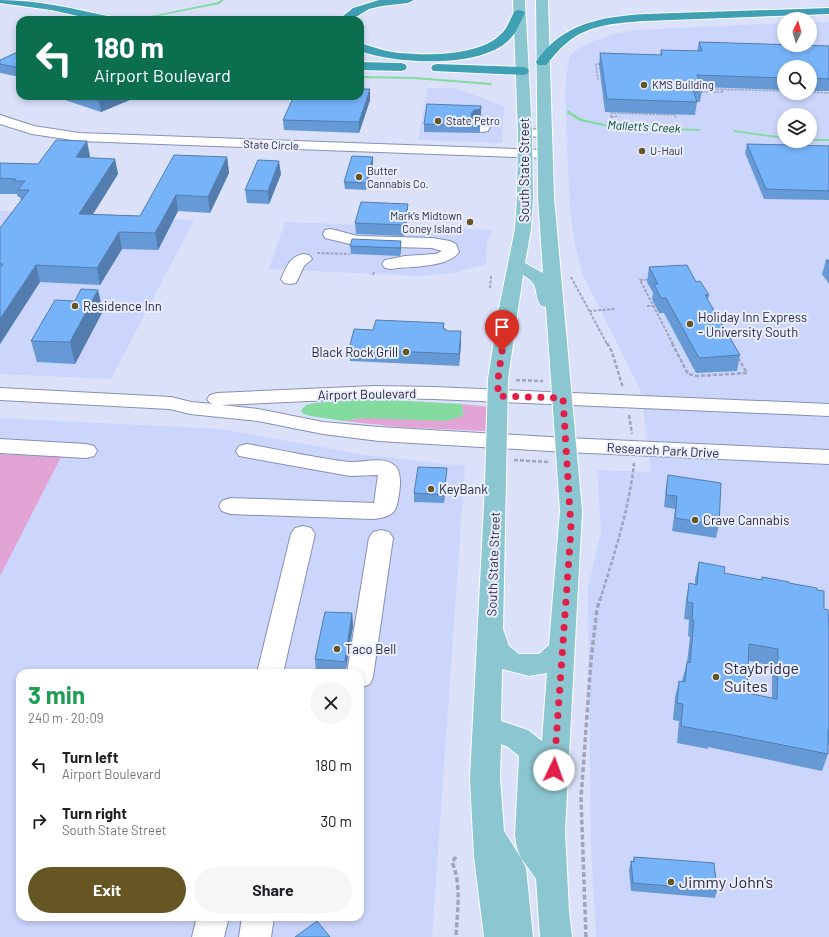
<!DOCTYPE html>
<html lang="en">
<head>
<meta charset="utf-8">
<style>
	:root { --surface:#fff; --page:#f6f6f6; --text:#202124; --muted:#757577; --accent:#655623 }
	body { margin:0; font-family:Barlow,sans-serif; background:var(--page); color:var(--text); height:100vh; display:flex; flex-direction:column; font-size:15px; white-space:nowrap }
	* { box-sizing:border-box; margin:0 }
	p { font-size:13px; color:var(--muted) }
	.icon { flex:none; width:22px; height:22px; fill:none; stroke:currentColor; stroke-width:2; stroke-linecap:round; stroke-linejoin:round }
	.map { position:relative; flex:1; overflow:hidden }
	.details { position:absolute; left:16px; top:669px; width:348px; height:252px; display:flex; flex-direction:column; background:var(--surface); border-radius:12px; box-shadow:0 2px 6px #0003 }
	.details>* { flex:none }
	.banner { position:absolute; left:16px; top:16px; width:348px; height:84px; border-radius:12px; box-shadow:0 2px 6px #0003; background:#0b6e4f; color:#fff; overflow:hidden }
	.needle { width:26px; rotate:5deg }
	.fabs { position:absolute; left:777px; top:12px; display:grid; gap:8px }
	.fabs a { display:grid; place-items:center; width:40px; height:40px; border-radius:50%; background:var(--surface); box-shadow:0 2px 6px #0003; font-size:20px }
	.pin { position:absolute; display:grid; place-items:center; width:34px; height:34px; color:#fff; margin:-41px -17px; border-radius:50% 50% 50% 0; rotate:-45deg; box-shadow:0 0 4px #0007 }
	.pin .icon { rotate:45deg }
	.me { position:absolute; width:44px; margin:-22px; rotate:3deg; stroke-linejoin:round; filter:drop-shadow(0 0 3px #0008) }
	.turn { display:flex; align-items:center; gap:14px; height:84px; padding:0 12px; font-size:18px }
	.turn .icon { width:52px; height:52px; stroke-width:2.5 }
	.turn b { display:block; font-size:28px; line-height:34px }
	.round { display:grid; place-items:center; flex:none; width:42px; height:42px; border-radius:21px; background:var(--page) }
	.summary { display:flex; align-items:center; justify-content:space-between; height:68px; padding:0 12px }
	h1 { font-size:24px; font-weight:700; line-height:30px; color:#1e9e55 }
	.action { display:flex; gap:8px; margin-top:auto; padding:8px 12px }
	.action a { flex:1; height:46px; border-radius:24px; background:var(--accent); color:#fff; font-size:16px; font-weight:700; line-height:46px; text-align:center }
	.action a+a { background:var(--page); color:var(--text) }
	ul { padding:0; list-style:none }
	li { display:flex; align-items:center; gap:12px; height:56px; padding:0 12px }
	li div { flex:1 }
	li b { display:block; font-size:15px }
	li em { font-style:normal }
	.map>svg:first-child { display:block }
</style>
</head>
<body>
<div class="map">
<svg width="829" height="937" viewBox="0 0 829 937">
	<rect width="100%" height="100%" fill="#dae1f9"/>
	<g fill="#ccd6fc" fill-rule="evenodd">
		<path d="M810,22H829V937H596L591,842L588,587L601,532L597,470L651,472L641,391L582,273L574,240L570,208L567,145L565,87L568,65L570,55L580,48L591,42L614,34L636,30L784,23V45H810ZM784,67H810V93H784ZM784,115H810V141H784Z"/>
		<path d="M427,88H455L504,106L502,143L418,140Z"/>
		<path d="M0,211L194,220L111,379L0,374Z"/>
		<path d="M285,222L493,230L487,242L486,264L454,273L420,276L269,269Z"/>
		<path d="M0,418L221,429L366,455L465,466L432,937H0ZM20,673H360V917H20Z"/>
	</g>
	<g fill="#e1a4d5">
		<path d="M462,404L490,407L488,430L484,431L400,427L344,421L363,418L463,416Z"/>
		<path d="M0,454L61,457L0,576Z"/>
	</g>
	<path fill="#84dba0" d="M369,399L462,404L463,416L446,421L363,418L344,421L310,416L302,413L301,410L306,405L314,403Z"/>
	<g fill="none" stroke-linecap="round" stroke-linejoin="round">
		<g fill="#84dba0" fill-rule="evenodd">
			<path d="M221,0H224L219,4L138,20L137,19L218,2Z"/>
			<path d="M360,76L414,77L491,83L492,84L491,85L414,79L360,78Z"/>
			<path d="M567,111H569L582,119L608,125L699,129L701,130L699,131L608,127L580,121L567,113Z"/>
			<path d="M734,130L784,137V139L735,132L733,131Z"/>
			<rect x="810" y="139" width="19" height="2"/>
		</g>
		<defs>
			<g id="minor">
				<path d="M0,115L34,126L79,133L545,150L550,151L552,154L550,157L545,158L79,141L32,134L0,124Z"/>
				<path d="M479,118L490,119L492,122L488,131L483,132L474,131L472,128L474,125L472,122L474,119Z"/>
				<path d="M525,129L550,130L552,133L550,136L545,137L520,136L518,133L520,130Z"/>
				<path d="M331,229L358,236L432,238L450,241L456,244L459,252C448,268 410,266 391,269L385,268L382,264L385,260L405,256L436,254L442,251L432,248L358,246L325,238L323,234L325,230Z"/>
				<path d="M303,254L309,255L312,259L304,266L296,283L290,284L284,283L281,279C287,267 289,257 303,254Z"/>
				<path d="M374,386L434,387L829,404V416L434,399L374,398L221,405L258,409L323,422L379,427L566,438L829,450V464L566,452L379,441L323,434L258,421L190,414L170,409L0,400V388L171,397L191,402L213,404L210,403L207,399L210,395L217,393Z"/>
				<path d="M0,439L86,444L94,446L97,451L94,456L86,458L0,453Z"/>
				<path d="M247,444C281,450 315,458 349,462C362,463 383,456 394,465C404,472 399,495 397,505C394,517 382,518 372,519L230,514L222,511L219,506L222,501L230,498L374,503L378,475L350,476L239,456L236,451L239,446Z"/>
				<path d="M303,526L311,528L315,534L283,673H257L291,534L295,528Z"/>
				<path d="M381,530L389,532L393,538L373,677L370,684L360,688V673H347L369,538L373,532Z"/>
				<path d="M197,917H229L224,937H192Z"/>
				<path d="M242,917H274L271,937H239Z"/>
			</g>
			<path id="major" d="M513,0H525L532,133L533,198L531,229L525,263L543,273L538,197L536,0H548L554,197L582,511L565,831L569,911L572,937H540L536,879L521,858L526,868L533,937H484L474,857L470,778L485,486L488,379L499,308L515,229L517,198L518,133ZM523,275C542,286 532,293 541,306L546,307L560,511L549,645L539,654H519L509,646L503,629L508,379ZM502,669L529,676L547,673L542,741L528,730L501,721ZM501,744L508,747L519,756L515,835L517,848L521,858L504,831L500,778Z"/>
			<g id="highway">
				<path d="M0,0C38,0 75,9 112,17L116,18L118,20H96L51,10L0,3Z"/>
				<path d="M379,0H414L408,3L382,6L369,9L351,20H338L353,8Z"/>
				<path d="M829,8V14L645,21C619,23 589,24 568,42C560,48 553,57 546,65H538L536,62C562,23 601,17 645,14Z"/>
				<path d="M519,10L523,11L525,13C520,22 517,32 509,40C480,69 396,64 360,51V43C371,46 381,50 392,52C422,56 479,57 501,34C508,28 510,18 515,11Z"/>
				<path d="M360,62L401,63L405,64L407,67L405,70L401,71L360,70Z"/>
				<path d="M437,64L523,67L527,68L529,71L527,74L523,75L433,71L431,68L433,65Z"/>
			</g>
		</defs>
		<use href="#minor" stroke="#8690b5" stroke-width="2"/>
		<use href="#major" stroke="#fff" stroke-width="2"/>
		<use href="#highway" stroke="#fff" stroke-width="2"/>
		<g stroke="#9fa5ba" stroke-width="1.5" stroke-dasharray="2.5 1" stroke-linecap="butt">
			<path d="M598,80L596,64H603"/>
			<path d="M706,92H723L722,89"/>
			<path d="M810,92L829,93"/>
			<path d="M701,94L702,92L711,89L784,91"/>
			<path d="M611,117V113L675,115L676,118"/>
			<path d="M611,117L618,116"/>
		</g>
		<g stroke="#9fa5ba" stroke-width="2" stroke-dasharray="3 1.5" stroke-linecap="butt">
			<path d="M317,253L350,254"/>
			<path d="M373,275L374,272"/>
			<path d="M571,277L607,344"/>
			<path d="M490,288L491,276"/>
			<path d="M647,306H655"/>
			<path d="M589,311L615,309"/>
			<path d="M673,344L640,280L690,277L730,344"/>
		</g>
		<g stroke="#9fa5ba" stroke-width="2.5" stroke-dasharray="4 2" stroke-linecap="butt">
			<path d="M607,343L612,352L623,388"/>
			<path d="M672,343L688,374L697,376L747,373L729,343"/>
			<path d="M516,380L543,381"/>
			<path d="M629,415L632,434"/>
			<path d="M514,460L549,462"/>
			<path d="M600,600C614,555 629,510 634,463"/>
		</g>
		<g stroke="#9fa5ba" stroke-width="3.5" stroke-dasharray="5 2.5" stroke-linecap="butt">
			<path d="M456,857L452,862C462,885 457,913 456,937"/>
			<path d="M586,937L581,798L591,660L597,609L600,599"/>
		</g>
		<use href="#minor" fill="#fff" fill-rule="evenodd"/>
		<use href="#major" fill="#8cc6d1" fill-rule="evenodd"/>
		<use href="#highway" fill="#40a0b3" fill-rule="evenodd"/>
	</g>
	<g fill="#669ad6" fill-rule="evenodd">
		<path d="M699,42L829,46V91H810V67H784V90L701,87L702,90L700,102H697L695,115L605,112L599,65L600,53L660,55L661,50L697,51Z"/>
		<path d="M20,51V77L0,73V60Z"/>
		<path d="M53,96H139L101,112Z"/>
		<path d="M370,100L359,133L284,130L283,120Z"/>
		<path d="M481,106V117L474,118L472,119V123L473,125L480,126V133L424,132V124Z"/>
		<path d="M747,144L829,146V200L764,199L745,153Z"/>
		<path d="M90,156L89,158L115,159L118,174L93,214L140,216L227,157L229,173L210,213L178,211L158,250L122,249L100,285L40,282L0,344V228L21,201L20,197H18L17,194H0V163L38,164Z"/>
		<path d="M373,157V164L366,190L345,189L344,182Z"/>
		<path d="M281,174L269,204L247,203L245,190Z"/>
		<path d="M408,214L404,236L356,234L355,223Z"/>
		<path d="M401,241V249L400,256L351,254L350,246Z"/>
		<path d="M826,260H829V284L822,274Z"/>
		<path d="M649,267L696,282L709,295L708,300L740,355L737,371L696,373L664,313H659L652,299L653,293L647,282Z"/>
		<path d="M103,311L75,364L37,362L31,341Z"/>
		<path d="M444,323V329L461,343L459,366L350,361L349,349L373,330Z"/>
		<path d="M668,475L719,525L716,538L672,531L675,509L664,507L666,487Z"/>
		<path d="M446,477L444,503L414,502V493Z"/>
		<path d="M699,562L724,573L761,580L762,577L817,590L824,609L829,630V744L828,746V754L822,771L708,747V749L677,743L679,721L673,720L675,697L679,681H682L687,662L690,637L688,636L689,620L684,619L686,600L689,583L695,584V579ZM749,661L772,666V698L747,693Z"/>
		<path d="M352,613L353,626L346,668L347,673H329L316,672L315,659Z"/>
		<path d="M634,857L717,890L715,898L631,891L629,870L631,861H633Z"/>
	</g>
	<g fill="#537dae">
		<path d="M370,89V100L359,133V122Z"/>
		<path d="M111,96H139L101,112L99,101Z"/>
		<path d="M481,109V117L474,118L472,119V125L471,122V114L474,110Z"/>
		<path d="M87,141L90,156L79,173L76,157Z"/>
		<path d="M227,157L229,173L210,213L208,197Z"/>
		<path d="M373,157V164L366,190V183Z"/>
		<path d="M115,159L118,174L83,230L79,214Z"/>
		<path d="M279,161L281,174L269,204L268,191Z"/>
		<path d="M176,195L178,211L158,250L155,233Z"/>
		<path d="M408,204V214L404,236V225Z"/>
		<path d="M119,232L122,249L100,285L97,268Z"/>
		<path d="M401,241V249L400,256V248Z"/>
		<path d="M36,265L40,282L0,344V319Z"/>
		<path d="M98,290L103,311L75,364L70,342Z"/>
		<path d="M461,331V343L459,366V354Z"/>
		<path d="M447,468L446,477L444,503V495Z"/>
		<path d="M352,613L353,626L346,668V662L345,660Z"/>
	</g>
	<g fill="#77b3f9" stroke="#537dae" fill-rule="evenodd">
		<path d="M699,42L829,46V79L810,78V67H784V78L697,75L702,90H693L697,102L607,99L600,53L662,55L661,50L702,51Z"/>
		<path d="M20,51V68L0,64V60Z"/>
		<path d="M360,89H370L359,122L283,120L294,96H360Z"/>
		<path d="M84,96H111L99,101Z"/>
		<path d="M427,104L481,106V109L474,110L471,114L472,118L471,122L473,125L480,126L424,124Z"/>
		<path d="M56,140L87,141L76,157L115,159L79,214L140,216L174,155L227,157L208,197L176,195L155,233L119,232L97,268L36,265L0,319V268L3,264H0V228L29,190H18L25,181H14L16,179L0,178V163L38,164Z"/>
		<path d="M747,144L829,146V191L766,189Z"/>
		<path d="M352,156L373,157L366,183L344,182Z"/>
		<path d="M258,160L279,161L268,191L245,190Z"/>
		<path d="M361,202L408,204L404,225L355,223Z"/>
		<path d="M352,239L401,241L400,248L350,246Z"/>
		<path d="M826,260H829V264Z"/>
		<path d="M687,265L696,282L700,281L709,295H705L740,355L699,358L666,298H661L654,284H658L649,267Z"/>
		<path d="M81,289L98,290L70,342L31,341L55,300L75,301Z"/>
		<path d="M376,320L444,323L443,329H446V331H461L459,354L349,349L354,329L373,330Z"/>
		<path d="M418,467L447,468L444,495L414,493Z"/>
		<path d="M668,475L721,483L719,525L675,518L677,496L666,495Z"/>
		<path d="M699,562L725,567L724,573L762,580V577L789,582V583L817,588V590L824,591V609L828,610L829,630V730H828V754L712,731V732L681,726L683,704L677,703L679,681L685,682L687,662L690,663L694,620H692L693,603L687,602L689,583L697,585ZM749,644L778,649L777,699L747,693Z"/>
		<path d="M325,612L352,613L345,660L346,662L315,659Z"/>
		<path d="M634,857L714,863L717,890L633,883L631,861L634,862Z"/>
		<path d="M317,921L330,937H295Z"/>
	</g>
	<g fill="none" stroke-linecap="round" stroke-linejoin="round">
		<path stroke="#e11d48" stroke-width="7" stroke-dasharray="0 12.6" d="M502,351L498,379V396L563,398L571,529L554,770"/>
	</g>
	<g fill="#655623" stroke="#eaeeff" stroke-width="1.5">
		<circle cx="644" cy="85" r="4"/>
		<circle cx="438" cy="121" r="4"/>
		<circle cx="642" cy="151" r="4"/>
		<circle cx="359" cy="177" r="4"/>
		<circle cx="470" cy="222" r="4"/>
		<circle cx="75" cy="306" r="4"/>
		<circle cx="690" cy="324" r="4"/>
		<circle cx="406" cy="352" r="4"/>
		<circle cx="431" cy="489" r="4"/>
		<circle cx="695" cy="520" r="4"/>
		<circle cx="337" cy="649" r="4"/>
		<circle cx="716" cy="677" r="4"/>
		<circle cx="671" cy="882" r="4"/>
	</g>
	<g text-anchor="middle" stroke-width="4" stroke-linejoin="round" paint-order="stroke">
		<g font-size="11" fill="#262a39" stroke="#eaeeff" text-anchor="start">
			<text x="652" y="89">KMS Building</text>
			<text x="446" y="125">State Petro</text>
			<text x="650" y="155">U-Haul</text>
			<text x="367" y="175">Butter<tspan x="367" dy="13">Cannabis Co.</tspan></text>
			<text x="462" y="220" text-anchor="end">Mark's Midtown<tspan x="462" dy="13">Coney Island</tspan></text>
		</g>
		<g font-size="11" fill="#262a39" stroke="#eaeeff">
			<text transform="translate(271 145) rotate(2)" y="4">State Circle</text>
		</g>
		<g font-size="12" font-style="italic" fill="#014823" stroke="#eaeeff">
			<text transform="translate(644 127) rotate(3)" y="4">Mallett's Creek</text>
		</g>
		<g font-size="13" fill="#262a39" stroke="#eaeeff">
			<text transform="translate(524 170) rotate(-90)" y="5">South State Street</text>
			<text transform="translate(367 394) rotate(-1)" y="5">Airport Boulevard</text>
			<text transform="translate(663 450) rotate(3)" y="5">Research Park Drive</text>
			<text transform="translate(493 564) rotate(-88)" y="5">South State Street</text>
		</g>
		<g font-size="13" fill="#262a39" stroke="#eaeeff" text-anchor="start">
			<text x="83" y="311">Residence Inn</text>
			<text x="698" y="322">Holiday Inn Express<tspan x="698" dy="15">- University South</tspan></text>
			<text x="398" y="357" text-anchor="end">Black Rock Grill</text>
			<text x="439" y="494">KeyBank</text>
			<text x="703" y="525">Crave Cannabis</text>
			<text x="345" y="654">Taco Bell</text>
		</g>
		<g font-size="16" fill="#262a39" stroke="#eaeeff" text-anchor="start">
			<text x="724" y="674">Staybridge<tspan x="724" dy="18">Suites</tspan></text>
			<text x="679" y="888">Jimmy John's</text>
		</g>
	</g>
</svg>
<div class="fabs">
<a><svg class="needle" viewBox="-14 -14 28 28"><path d="M0-13l5 13h-10z" fill="#e53935"/><path d="M0 13l5-13h-10z" fill="#757577"/></svg></a>
<a><svg class="icon" aria-label="search" viewBox="0 0 24 24"><circle cx="10" cy="10" r="6"/><path d="M15 15l6 6"/></svg></a>
<a><svg class="icon" aria-label="layers" viewBox="0 0 24 24"><path d="M12 4l9 5-9 5-9-5zM3 14l9 5 9-5"/></svg></a>
</div>
<div class="pin" style="left:502px;top:351px;background:#d93025"><svg class="icon" aria-label="arrive" viewBox="0 0 24 24"><path d="M6 21V4h12l-3 4 3 4H6"/></svg></div>
<svg class="me" style="left:554px;top:770px" viewBox="-20 -20 40 40"><circle r="19" fill="#fff"/><path d="M0-13L10 11 0 6-10 11z" fill="#e11d48"/></svg>
<div class="banner">
<div class="turn"><svg class="icon" aria-label="left" viewBox="0 0 24 24"><path d="M17 20v-9H6M10 6l-5 5 5 5"/></svg><div><b>180 m</b>Airport Boulevard</div></div>
</div>
<section class="details">
<div class="summary"><div><h1>3 min</h1><p>240 m · 20:09</p></div><a class="round"><svg class="icon" aria-label="close" viewBox="0 0 24 24"><path d="M6 6l12 12M18 6L6 18"/></svg></a></div>
<ul>
<li><svg class="icon" aria-label="left" viewBox="0 0 24 24"><path d="M17 20v-9H6M10 6l-5 5 5 5"/></svg><div><b>Turn left</b><p>Airport Boulevard</p></div><em>180 m</em></li>
<li><svg class="icon" aria-label="right" viewBox="0 0 24 24"><path d="M7 20v-9h11M14 6l5 5-5 5"/></svg><div><b>Turn right</b><p>South State Street</p></div><em>30 m</em></li>
</ul>
<div class="action"><a>Exit</a><a>Share</a></div>
</section>
</div>
</body>
</html>
